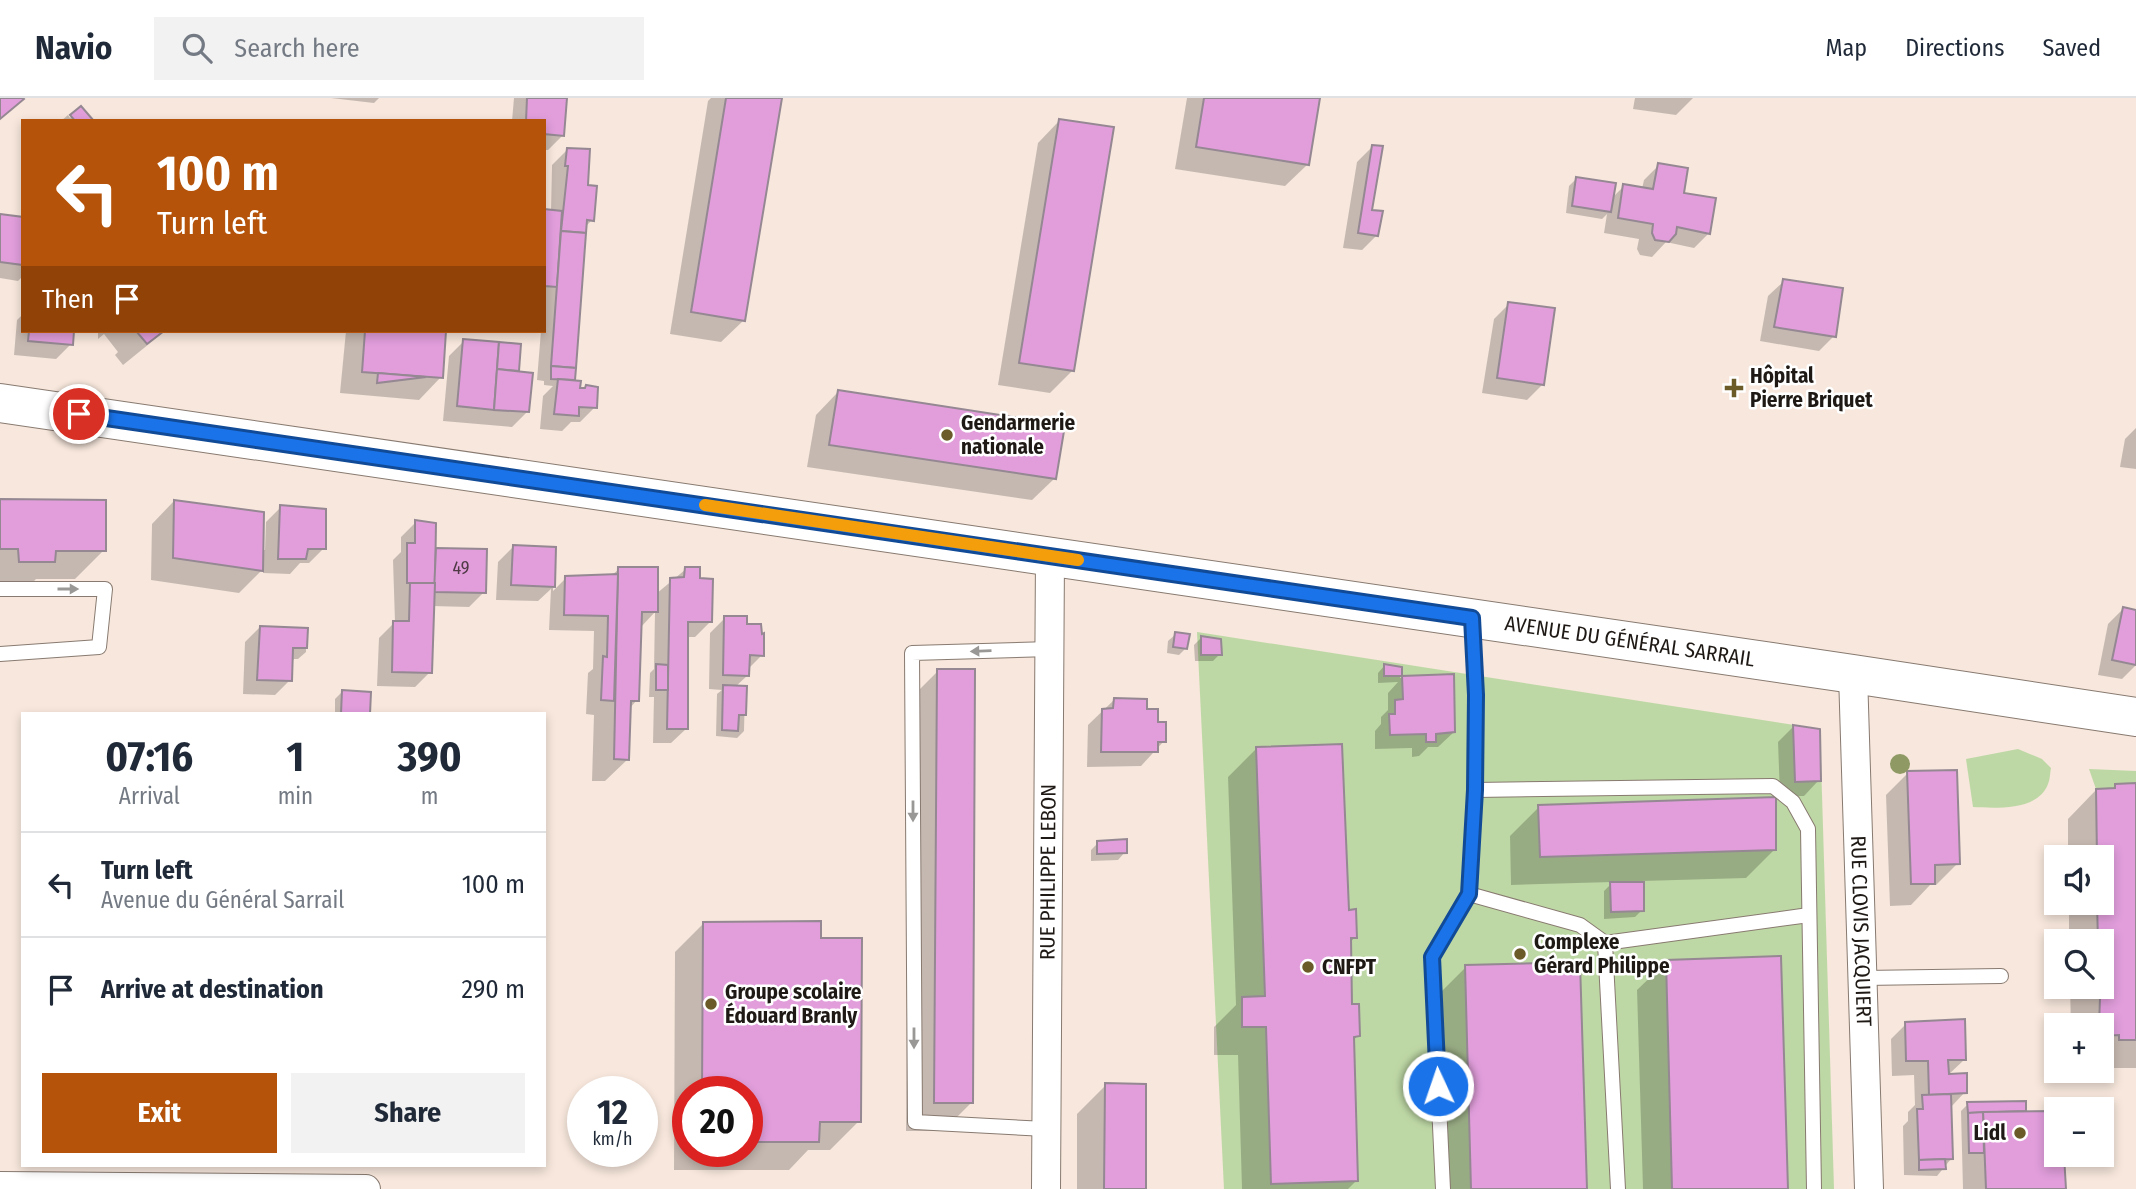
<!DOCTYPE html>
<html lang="en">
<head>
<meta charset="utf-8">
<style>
	:root { --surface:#fff; --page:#f2f2f3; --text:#1f2937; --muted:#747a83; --line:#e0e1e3; --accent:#b45309 }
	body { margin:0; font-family:"Fira Sans Condensed",sans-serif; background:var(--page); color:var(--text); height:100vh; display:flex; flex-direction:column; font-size:26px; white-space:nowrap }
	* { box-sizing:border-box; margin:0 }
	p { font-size:23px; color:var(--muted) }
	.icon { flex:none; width:38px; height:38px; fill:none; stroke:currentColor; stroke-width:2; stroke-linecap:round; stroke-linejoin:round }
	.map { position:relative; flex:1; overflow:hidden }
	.panel { position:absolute; left:21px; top:614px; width:525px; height:455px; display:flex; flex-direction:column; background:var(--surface); border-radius:0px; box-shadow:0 4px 10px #0003 }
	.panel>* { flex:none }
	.hud { position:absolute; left:21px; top:21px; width:525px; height:214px; border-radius:0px; box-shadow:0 4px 10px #0003; background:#b45309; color:#fff; overflow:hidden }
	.tools { position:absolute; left:2044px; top:747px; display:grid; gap:14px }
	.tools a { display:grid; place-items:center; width:70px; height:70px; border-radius:0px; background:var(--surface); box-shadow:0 4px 10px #0003; font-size:35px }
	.speed { position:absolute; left:567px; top:978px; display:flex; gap:14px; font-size:35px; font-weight:700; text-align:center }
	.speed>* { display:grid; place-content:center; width:91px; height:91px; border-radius:50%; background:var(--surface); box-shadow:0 4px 10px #0003; line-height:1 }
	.speed small { font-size:18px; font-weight:400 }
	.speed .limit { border:10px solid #d22; background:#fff; color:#111 }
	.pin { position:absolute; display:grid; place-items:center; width:60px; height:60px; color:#fff; margin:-30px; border:4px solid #fff; border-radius:50%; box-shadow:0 2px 7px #0007 }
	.me { position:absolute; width:77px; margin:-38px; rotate:357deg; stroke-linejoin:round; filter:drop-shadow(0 0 5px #0008) }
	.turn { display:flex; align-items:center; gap:24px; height:147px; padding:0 21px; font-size:32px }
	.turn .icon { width:91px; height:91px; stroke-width:2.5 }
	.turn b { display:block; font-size:49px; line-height:60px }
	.then { display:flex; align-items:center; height:66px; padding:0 21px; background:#0003; gap:14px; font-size:26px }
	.eta { display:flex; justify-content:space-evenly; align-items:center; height:119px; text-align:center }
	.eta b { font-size:42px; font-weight:700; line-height:49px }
	.button { display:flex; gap:14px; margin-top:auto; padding:14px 21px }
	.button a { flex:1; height:80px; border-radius:0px; background:var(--accent); color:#fff; font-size:28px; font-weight:700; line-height:80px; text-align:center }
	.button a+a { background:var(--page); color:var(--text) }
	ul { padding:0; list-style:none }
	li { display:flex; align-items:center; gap:21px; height:105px; padding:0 21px; border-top:2px solid var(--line) }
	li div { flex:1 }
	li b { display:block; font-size:26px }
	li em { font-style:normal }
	header { display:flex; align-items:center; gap:42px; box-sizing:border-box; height:98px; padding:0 35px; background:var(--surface); border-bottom:2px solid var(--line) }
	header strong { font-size:33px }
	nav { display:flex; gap:38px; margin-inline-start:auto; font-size:24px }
	.search { width:490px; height:63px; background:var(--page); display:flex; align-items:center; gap:18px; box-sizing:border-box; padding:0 24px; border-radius:0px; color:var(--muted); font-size:26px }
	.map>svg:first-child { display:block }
</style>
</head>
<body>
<header>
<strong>Navio</strong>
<div class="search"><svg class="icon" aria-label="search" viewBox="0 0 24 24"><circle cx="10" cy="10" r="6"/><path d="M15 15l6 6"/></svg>Search here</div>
<nav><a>Map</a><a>Directions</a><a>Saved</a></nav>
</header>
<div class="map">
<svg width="2136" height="1091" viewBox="0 0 2136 1091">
	<rect width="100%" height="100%" fill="#f7e7dc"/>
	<g fill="#bed8a5">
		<path d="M1197,534L1820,631L1834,1091H1224Z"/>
		<path d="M2018,651L2042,661L2051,670C2050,675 2050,682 2048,686C2038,713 1996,710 1973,709L1966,661Z"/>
		<path d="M2089,671L2136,673V685L2115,686V690L2096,691Z"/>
	</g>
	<g fill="#0003" fill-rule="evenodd">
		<path d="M331,0H379L374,5Z"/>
		<path d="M514,0H565L563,37L548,52H544V23H512Z"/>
		<path d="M711,0H780L744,222L721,244L670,236L708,3Z"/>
		<path d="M1187,0H1319L1308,66L1285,88L1175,71Z"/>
		<path d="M1635,0H1693L1676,17L1633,11Z"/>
		<path d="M81,10L92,23H61L68,17L70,20Z"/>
		<path d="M1060,22L1073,272L1050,295L998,287L1038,45Z"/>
		<path d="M1372,49L1370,114L1377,137L1362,152L1343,150L1357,64Z"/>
		<path d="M567,52L586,88L592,122L585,129L573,282L571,284L595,309L580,324H571L562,333L540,331L543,298L553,288L544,287V283L537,282L541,233H544V113L551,114L552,67Z"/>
		<path d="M1659,67L1709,135L1694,150L1666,144L1652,159L1640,157L1637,151L1639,141L1604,135L1607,116L1602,121L1566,115L1569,88L1576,81L1612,100L1624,88L1642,91L1644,82Z"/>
		<path d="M0,118L23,120V178L18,183L0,180Z"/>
		<path d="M1784,183L1834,238L1819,253L1760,243L1768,198Z"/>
		<path d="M1509,206L1542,287L1527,302L1482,295L1494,221Z"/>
		<path d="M23,216V233H72L71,246L56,261L14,257L17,222Z"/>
		<path d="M98,233H165L123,267L115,257L118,254L104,236L98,241Z"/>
		<path d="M346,233H445L441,279L419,302L340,295Z"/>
		<path d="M464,243L517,272L515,275L527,314L512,329L443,323L449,258Z"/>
		<path d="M838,294L1055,380L1032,402L807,369L816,317Z"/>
		<path d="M2136,330V371L2120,369L2125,341Z"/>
		<path d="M0,402L104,452L75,481H36L25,492H0Z"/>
		<path d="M174,403L261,452H265L266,424L281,409L324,450L309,465H300L290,476L263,475L264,470L239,495L151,482L152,426Z"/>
		<path d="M416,424L434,452L485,453L484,494L469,509L432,508L430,574L415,589L377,588L379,540L395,524L393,462L401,454V439Z"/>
		<path d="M513,449L554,451L553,493L566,480L611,478L619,471L656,496L686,471L710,524L695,539H686L687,630L671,645H653L654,599H649L650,575L654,571L655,514L640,530L637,602L629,611L628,661L605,683H592L594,617L586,616L588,575L593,571L594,533L549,532L551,491L538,503L496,502L498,464Z"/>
		<path d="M2123,511L2136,514V567L2122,581L2098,577L2108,526Z"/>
		<path d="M725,520L762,557L748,571V577L735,589L745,590L744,633L737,640L716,638L717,596L722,592L709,591L710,535Z"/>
		<path d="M260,529L306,531V554L298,561H294L291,564L290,582L275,597L243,596L245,544Z"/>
		<path d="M1176,536L1186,550L1179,557L1167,555L1168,543Z"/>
		<path d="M1201,540L1220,556L1213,563H1195L1194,547Z"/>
		<path d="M1385,567L1400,570V580L1453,578L1454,634L1438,649H1428L1419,658L1412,659V650L1375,651V633L1381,626V619L1388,612V595L1398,584L1378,585V575Z"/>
		<path d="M938,573L972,1004L943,1033H906L909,602Z"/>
		<path d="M342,594L369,616H335V601Z"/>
		<path d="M1114,602L1156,625L1164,643L1141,668L1087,669L1088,627Z"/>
		<path d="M1793,629L1819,682L1804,698H1780L1778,644Z"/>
		<path d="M1257,650L1347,814L1355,839L1349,846L1351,908L1358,937L1352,944L1357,1082L1348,1091H1242L1238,957H1214V929L1236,907L1228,679Z"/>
		<path d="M1908,675L1958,765L1936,787H1930L1911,807L1890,808L1886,697Z"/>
		<path d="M2136,687V970H2102V928H2071L2070,889H2102V844H2069V805H2102V760H2068V721L2096,692H2111L2115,688Z"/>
		<path d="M1539,709L1775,751L1746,780L1642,783V812L1635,819L1604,821V793L1613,784L1511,787L1510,738Z"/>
		<path d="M1098,745L1125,754L1118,762L1091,763V752Z"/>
		<path d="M704,825L819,842L859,1023L830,1052H808L789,1072H674L675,854ZM688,994H747V1054H688Z"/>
		<path d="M1666,864L1787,1091H1643L1637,892Z"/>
		<path d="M1466,869L1585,1091H1443L1437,898Z"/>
		<path d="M1906,926L1965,961L1947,978L1965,994L1950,1010L1951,1061L1937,1078L1904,1077L1903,1028L1908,1023V1014L1915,1007L1914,977L1892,978L1891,941Z"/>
		<path d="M1106,987L1144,1091H1077V1016Z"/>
		<path d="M1968,1006L2024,1013L2021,1015H2056V1057H2063L2064,1091H1963L1961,1013Z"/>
	</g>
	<g fill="#e19edb" stroke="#958893" stroke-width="2">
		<path d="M0,0H23L24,1L0,21Z"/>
		<path d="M527,0H567L564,38L544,36V23H526Z"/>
		<path d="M726,0H782L745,223L691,214Z"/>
		<path d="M1204,0H1320L1309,67L1196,49Z"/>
		<path d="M81,8L94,23H75L70,17Z"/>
		<path d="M1059,21L1114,29L1074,273L1019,265Z"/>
		<path d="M1372,47L1383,48L1372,112L1383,113L1378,138L1358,135Z"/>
		<path d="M567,50L590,51L588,87L597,88L594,123L587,122L586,135L561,133L568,68H565Z"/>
		<path d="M1658,65L1688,70L1684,95L1716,100L1710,136L1677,129L1676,136L1669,144L1655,142L1652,135L1653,126L1618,120L1623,86L1653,91Z"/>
		<path d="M1576,79L1616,85L1611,114L1572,108Z"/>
		<path d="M544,111L562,113L557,189L544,188Z"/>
		<path d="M0,116L23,119V167L0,164Z"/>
		<path d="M561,133L586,135L576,270L551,268Z"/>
		<path d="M1783,181L1843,190L1836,239L1774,229Z"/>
		<path d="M1508,204L1555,210L1544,287L1497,280Z"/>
		<path d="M29,233H74L73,247L28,243Z"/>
		<path d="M136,233H164L147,246Z"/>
		<path d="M365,233H446L443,280L362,274Z"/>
		<path d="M463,241L499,244L494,312L457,308Z"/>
		<path d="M499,244L521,246L519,273L497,271Z"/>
		<path d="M551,268L576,270L575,282L551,281Z"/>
		<path d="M497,271L533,275L529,314L494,312Z"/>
		<path d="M378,275L426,279L377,285Z"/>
		<path d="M558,281L581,283L580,290H585L586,287L598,289L597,310L579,309V318L554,316Z"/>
		<path d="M838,292L1065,327L1056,381L829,347Z"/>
		<path d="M0,401L106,402V453H56L55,464H19L18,451H0Z"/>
		<path d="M174,402L264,414L263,473L173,460Z"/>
		<path d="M280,407L326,411V451H308L306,461H278Z"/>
		<path d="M415,422L436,425L435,485H407V445H415Z"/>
		<path d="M513,447L556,449L555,489L511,487Z"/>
		<path d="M436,450L487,451L486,495L434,494Z"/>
		<path d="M618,469H658V514H642L639,603H631L629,662L614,661Z"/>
		<path d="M685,469H700V480L713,481L712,524H688V631H667L670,480L684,479Z"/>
		<path d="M618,476L614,603L601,602L603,558L607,559L608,518L564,517L565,478Z"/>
		<path d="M410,485H435L432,575L392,574L393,523H409Z"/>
		<path d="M2123,509L2136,512V567L2112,562Z"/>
		<path d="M724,518H747V526H761L762,536L764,535V558L750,557L749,578L723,577Z"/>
		<path d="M260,528L308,530L307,550H293L292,583L257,582Z"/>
		<path d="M1175,534L1190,536L1187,551L1173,549Z"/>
		<path d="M1201,538L1221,541L1222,557H1201Z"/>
		<path d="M656,566L668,567V592H656Z"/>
		<path d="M1384,566L1402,569V578H1384Z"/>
		<path d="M937,571H975L973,1005H934Z"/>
		<path d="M1454,576L1455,634L1436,636V644H1426V636L1390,637L1389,616H1395V602L1403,601L1402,578Z"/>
		<path d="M723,587L747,588L746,617H739L738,633L722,632Z"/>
		<path d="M342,592L371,594L370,616H341Z"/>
		<path d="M1114,600L1147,601V611H1158V624H1166V644H1158V654H1101L1102,611L1113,610Z"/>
		<path d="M1793,627L1820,631L1821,683L1795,684Z"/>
		<path d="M1342,646L1349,812L1356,811L1357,840H1351L1352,906H1359L1360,938L1354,939L1358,1083L1271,1086L1266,929H1242V899L1265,898L1256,649Z"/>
		<path d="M1957,672L1960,766L1935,767V786H1911L1907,673Z"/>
		<path d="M2136,685V942H2119V937L2102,938V928H2099L2102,844H2098L2097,805H2102V760H2097L2096,691L2115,690V686Z"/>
		<path d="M1776,699V752L1540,759L1538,707Z"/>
		<path d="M1127,741V755L1097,756V743Z"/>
		<path d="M1610,784H1644V813L1611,814Z"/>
		<path d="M821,823V840H862L861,1024H820L819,1044H747V994H702L703,824Z"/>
		<path d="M1781,858L1788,1091H1672L1666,862Z"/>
		<path d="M1580,864L1587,1091H1471L1465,867Z"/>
		<path d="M1965,921L1966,962H1948L1949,976L1967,975V995L1929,997L1928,963H1906L1905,924Z"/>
		<path d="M1105,985L1146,986V1091H1104Z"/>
		<path d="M1951,996L1953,1061L1919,1062L1917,1011H1923L1922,997Z"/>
		<path d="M2026,1003V1013L1968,1015L1967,1004Z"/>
		<path d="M2056,1013V1057H2064L2066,1091H1986L1983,1014Z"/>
		<path d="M1983,1014L1984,1055H1969L1968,1015Z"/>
		<path d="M1945,1061L1946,1071L1919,1072V1062Z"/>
	</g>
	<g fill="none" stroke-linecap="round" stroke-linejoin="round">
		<defs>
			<g id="service">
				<path d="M0,491H105L99,549L0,556"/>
				<path d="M1475,692L1773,688L1793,704L1808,731L1814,1091"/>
				<path d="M1469,796L1580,827L1605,845L1618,1091"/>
				<path d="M1605,845L1809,817"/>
				<path d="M1863,880L2001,878"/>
				<path d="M1046,1031L915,1024L912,555L1050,551"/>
				<path d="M1443,1091L1432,859L1469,796L1475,692L1476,597L1472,521"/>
			</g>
			<g id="minor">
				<path id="s1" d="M1853,576L1869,1091"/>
				<path d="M0,1088L366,1091"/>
				<path id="s2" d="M1046,1091L1050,458"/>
			</g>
			<g id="secondary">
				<path id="s3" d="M0,305L1853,576L2136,619"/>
			</g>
		</defs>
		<use href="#service" stroke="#887a70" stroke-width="16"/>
		<use href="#minor" stroke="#887a70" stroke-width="30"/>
		<use href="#secondary" stroke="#887a70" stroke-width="40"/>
		<use href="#service" stroke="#fff" stroke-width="14"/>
		<use href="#minor" stroke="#fff" stroke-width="28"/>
		<use href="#secondary" stroke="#fff" stroke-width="38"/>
	</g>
	<circle fill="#8e9963" cx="1900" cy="666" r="10"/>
	<defs><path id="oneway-solid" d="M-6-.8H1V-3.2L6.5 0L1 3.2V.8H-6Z" transform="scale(1.75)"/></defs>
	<g fill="#9a9896">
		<use href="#oneway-solid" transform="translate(68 491)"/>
		<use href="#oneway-solid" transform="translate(981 553) rotate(178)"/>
		<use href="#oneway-solid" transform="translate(913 713) rotate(90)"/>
		<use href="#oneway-solid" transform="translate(914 940) rotate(90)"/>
	</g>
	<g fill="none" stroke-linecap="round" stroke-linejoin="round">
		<defs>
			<path id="route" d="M79,316L1472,520L1476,597L1475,692L1469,796L1432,859L1438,988"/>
		</defs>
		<use href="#route" stroke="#114b97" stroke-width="18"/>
		<use href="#route" stroke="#1a73e8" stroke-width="12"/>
		<path stroke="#f59e0b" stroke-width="12" d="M705,407L1078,462"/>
	</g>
	<g fill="#6a5b28" stroke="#fff" stroke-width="2.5">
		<path d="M1730.5 279.5h7v7h7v7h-7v7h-7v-7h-7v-7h7z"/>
		<circle cx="947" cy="337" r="7"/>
		<circle cx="1520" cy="856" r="7"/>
		<circle cx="1308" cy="869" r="7"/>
		<circle cx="711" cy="906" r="7"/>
		<circle cx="2020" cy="1035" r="7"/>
	</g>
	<g text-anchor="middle" stroke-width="5" stroke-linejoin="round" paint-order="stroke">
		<g font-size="18" fill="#503a46">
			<text x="461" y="476">49</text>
		</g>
		<g font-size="21" font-weight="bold" fill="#1f1915" stroke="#fff" text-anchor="start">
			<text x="1750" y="285">Hôpital<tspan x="1750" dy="24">Pierre Briquet</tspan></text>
			<text x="961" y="332">Gendarmerie<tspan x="961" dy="24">nationale</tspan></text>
			<text x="1534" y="851">Complexe<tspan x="1534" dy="24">Gérard Philippe</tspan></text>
			<text x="1322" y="876">CNFPT</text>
			<text x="725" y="901">Groupe scolaire<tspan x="725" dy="24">Édouard Branly</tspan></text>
			<text x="2006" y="1042" text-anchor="end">Lidl</text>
		</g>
		<g font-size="21" fill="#1f1915" stroke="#fff">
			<text dy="7" stroke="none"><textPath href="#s3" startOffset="1647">AVENUE DU GÉNÉRAL SARRAIL</textPath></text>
			<text dy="7" stroke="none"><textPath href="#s2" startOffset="317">RUE PHILIPPE LEBON</textPath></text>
			<text dy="7" stroke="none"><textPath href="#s1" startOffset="257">RUE CLOVIS JACQUIERT</textPath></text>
		</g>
	</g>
</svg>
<div class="tools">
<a><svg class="icon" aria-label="sound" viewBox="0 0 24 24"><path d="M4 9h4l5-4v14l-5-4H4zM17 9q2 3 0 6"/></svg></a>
<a><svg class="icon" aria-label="search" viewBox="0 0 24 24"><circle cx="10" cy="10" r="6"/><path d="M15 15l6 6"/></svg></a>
<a>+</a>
<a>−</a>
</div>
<div class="speed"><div>12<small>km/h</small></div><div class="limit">20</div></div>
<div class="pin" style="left:79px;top:316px;background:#d93025"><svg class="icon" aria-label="arrive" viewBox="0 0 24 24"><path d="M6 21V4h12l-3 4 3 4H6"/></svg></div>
<svg class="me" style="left:1438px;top:988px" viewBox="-20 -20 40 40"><circle r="17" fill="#1a73e8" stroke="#fff" stroke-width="3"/><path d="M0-11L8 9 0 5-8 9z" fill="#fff"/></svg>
<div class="hud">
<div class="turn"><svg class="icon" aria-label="left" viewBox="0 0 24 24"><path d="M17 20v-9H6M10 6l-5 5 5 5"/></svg><div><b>100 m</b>Turn left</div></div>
<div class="then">Then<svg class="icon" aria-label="arrive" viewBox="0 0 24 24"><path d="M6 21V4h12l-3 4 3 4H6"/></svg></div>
</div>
<section class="panel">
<div class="eta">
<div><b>07:16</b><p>Arrival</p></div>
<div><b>1</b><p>min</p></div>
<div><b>390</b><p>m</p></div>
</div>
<ul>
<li><svg class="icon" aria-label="left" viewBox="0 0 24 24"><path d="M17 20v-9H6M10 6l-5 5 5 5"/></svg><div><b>Turn left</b><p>Avenue du Général Sarrail</p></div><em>100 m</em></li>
<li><svg class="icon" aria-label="arrive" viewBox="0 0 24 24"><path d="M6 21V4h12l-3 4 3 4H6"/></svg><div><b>Arrive at destination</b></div><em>290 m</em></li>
</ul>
<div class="button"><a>Exit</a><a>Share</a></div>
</section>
</div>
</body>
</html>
